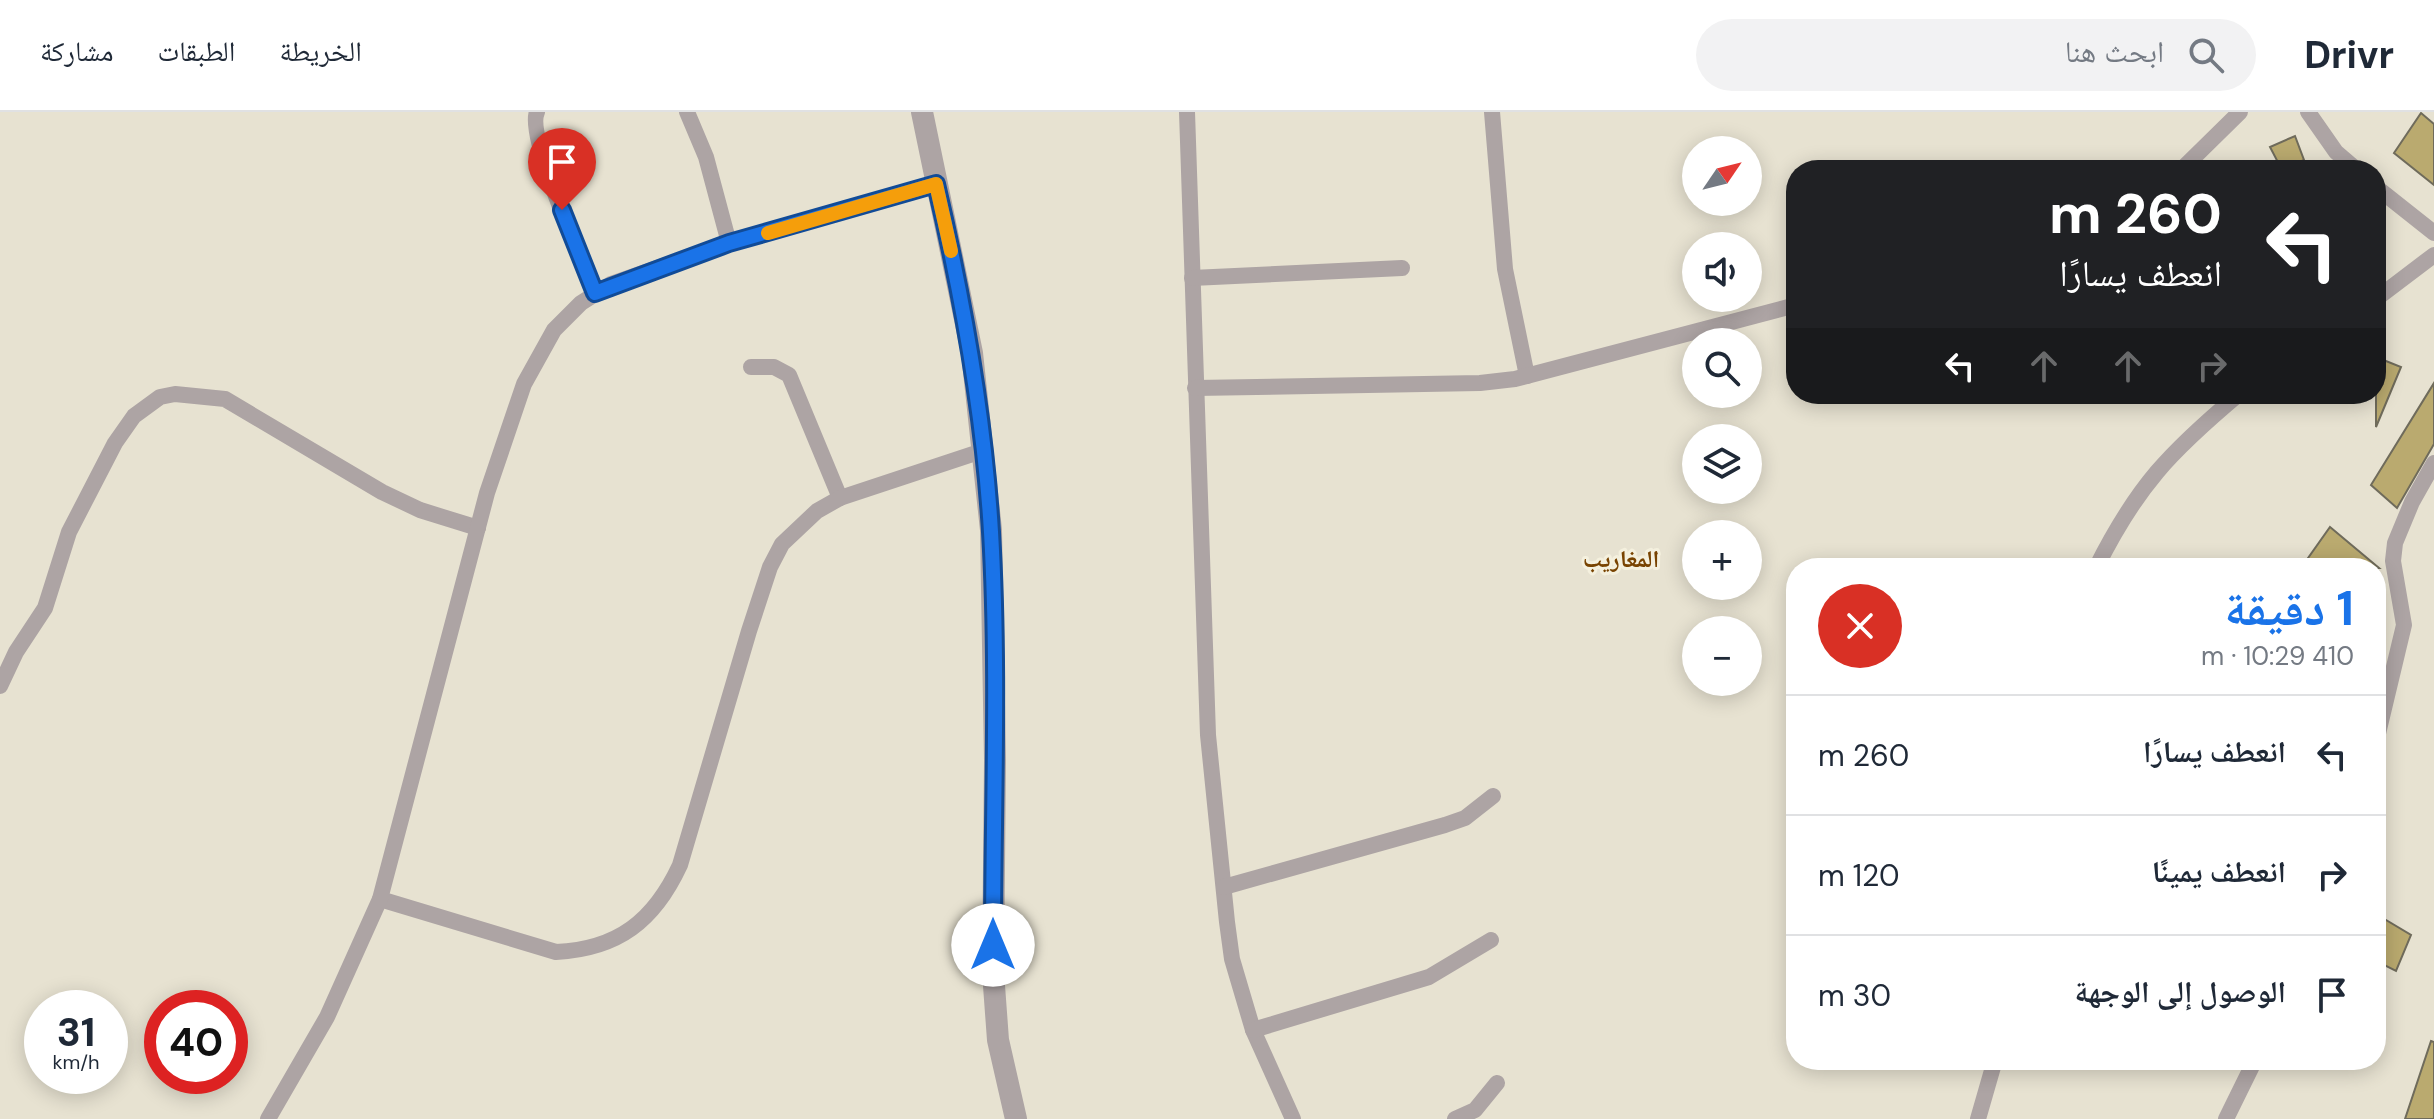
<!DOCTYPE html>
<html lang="ar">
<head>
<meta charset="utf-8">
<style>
	:root { --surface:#fff; --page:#f2f2f3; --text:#1f2937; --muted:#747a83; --line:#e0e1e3; --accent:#1a73e8 }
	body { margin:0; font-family:"DM Sans","Noto Naskh Arabic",sans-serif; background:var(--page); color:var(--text); direction:rtl; height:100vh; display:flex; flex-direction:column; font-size:30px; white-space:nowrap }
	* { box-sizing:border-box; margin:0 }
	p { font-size:26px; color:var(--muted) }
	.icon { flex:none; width:44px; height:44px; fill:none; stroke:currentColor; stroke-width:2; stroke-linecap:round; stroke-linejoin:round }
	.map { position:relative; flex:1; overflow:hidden; direction:ltr }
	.drawer { position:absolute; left:1786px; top:446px; width:600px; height:512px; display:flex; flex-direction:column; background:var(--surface); border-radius:32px; box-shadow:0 4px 20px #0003; direction:rtl }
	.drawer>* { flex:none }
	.guide { position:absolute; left:1786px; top:48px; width:600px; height:244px; border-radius:32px; box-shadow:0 4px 20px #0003; direction:rtl; background:#202124; color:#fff; overflow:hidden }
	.needle { width:52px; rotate:55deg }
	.fabs { position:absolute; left:1682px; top:24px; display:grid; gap:16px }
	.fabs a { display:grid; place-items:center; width:80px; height:80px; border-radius:50%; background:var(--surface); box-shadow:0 4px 20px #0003; font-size:40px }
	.speed { position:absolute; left:24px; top:878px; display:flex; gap:16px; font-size:40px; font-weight:700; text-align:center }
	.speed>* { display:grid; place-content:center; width:104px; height:104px; border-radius:50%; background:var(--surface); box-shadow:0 4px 20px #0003; line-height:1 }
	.speed small { font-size:20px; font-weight:400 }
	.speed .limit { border:12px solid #d22; background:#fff; color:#111 }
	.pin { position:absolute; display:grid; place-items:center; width:68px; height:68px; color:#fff; margin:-82px -34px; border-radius:50% 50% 50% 0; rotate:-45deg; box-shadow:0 0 8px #0007 }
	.pin .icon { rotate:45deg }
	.me { position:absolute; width:88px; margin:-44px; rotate:0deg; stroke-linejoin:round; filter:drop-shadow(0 0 6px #0008) }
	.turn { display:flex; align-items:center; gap:28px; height:168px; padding:0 32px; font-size:36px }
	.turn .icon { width:104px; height:104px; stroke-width:2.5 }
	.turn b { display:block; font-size:56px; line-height:68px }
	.lanes { display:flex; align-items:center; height:76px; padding:0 32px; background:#0003; justify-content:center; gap:40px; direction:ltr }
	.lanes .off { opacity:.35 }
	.round { display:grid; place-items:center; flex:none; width:84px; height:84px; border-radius:42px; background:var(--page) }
	.headline { display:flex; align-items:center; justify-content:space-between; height:136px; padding:0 32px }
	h1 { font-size:48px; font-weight:700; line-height:60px; color:var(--accent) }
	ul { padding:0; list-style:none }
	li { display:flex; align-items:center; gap:24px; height:120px; padding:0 32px; border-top:2px solid var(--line) }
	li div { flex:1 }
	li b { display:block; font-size:30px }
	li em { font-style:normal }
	header { display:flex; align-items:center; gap:48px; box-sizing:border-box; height:112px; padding:0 40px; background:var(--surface); border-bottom:2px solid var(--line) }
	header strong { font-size:38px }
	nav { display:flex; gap:44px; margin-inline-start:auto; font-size:28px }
	.search { width:560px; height:72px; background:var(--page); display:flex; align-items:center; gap:20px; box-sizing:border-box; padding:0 28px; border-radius:44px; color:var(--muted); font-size:30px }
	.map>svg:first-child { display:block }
</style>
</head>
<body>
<header>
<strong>Drivr</strong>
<div class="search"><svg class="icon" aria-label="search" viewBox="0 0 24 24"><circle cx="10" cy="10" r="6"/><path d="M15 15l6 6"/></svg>ابحث هنا</div>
<nav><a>الخريطة</a><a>الطبقات</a><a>مشاركة</a></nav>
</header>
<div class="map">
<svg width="2434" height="1007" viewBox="0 0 2434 1007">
	<rect width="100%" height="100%" fill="#e7e2d1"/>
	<g fill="#baaa6f" stroke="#6f6b5b" stroke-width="2">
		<path d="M2421,1L2434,12V73L2394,41Z"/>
		<path d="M2295,24L2304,48L2282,58L2270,35Z"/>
		<path d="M2376,245L2401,255L2376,315Z"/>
		<path d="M2434,271V332L2397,396L2371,373Z"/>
		<path d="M2330,415L2379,456H2301Z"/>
		<path d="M2376,802L2411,823L2396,859L2376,849Z"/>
		<path d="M2431,929L2434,930V1007H2405Z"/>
	</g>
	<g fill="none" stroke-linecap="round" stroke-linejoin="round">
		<g stroke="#ada4a4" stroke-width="16">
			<path d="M537,0C526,23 583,151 595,181"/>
			<path d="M687,0L706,45L729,131"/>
			<path d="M1187,0L1208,623L1227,810L1232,847L1253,918L1293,1007"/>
			<path d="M1492,0L1505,157L1527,264"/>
			<path d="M2308,0L2336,40L2357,58"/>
			<path d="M2181,58L2240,0"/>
			<path d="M2376,75L2434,121"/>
			<path d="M1192,166L1402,156"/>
			<path d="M2376,187L2434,143"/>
			<path d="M751,255H774L789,263L840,386"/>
			<path d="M1195,276L1480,271L1515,267L1796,193"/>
			<path d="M2096,456C2137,374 2170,340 2239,282"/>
			<path d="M0,574L16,540L45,496L69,420L115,331L134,304L160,285L175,282L225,287L382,380L420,398L478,416"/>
			<path d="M2376,630L2404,513L2393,449L2395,431L2412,390L2434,351"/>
			<path d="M1224,775L1445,713L1465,706L1493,684"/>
			<path d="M380,787L556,840C618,837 654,809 680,753L749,519L770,455L782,432L817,399L840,386L982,339"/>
			<path d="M1253,918L1429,865L1491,828"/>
			<path d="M268,1007L327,905L380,787L487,381L524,272L554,218L581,191L611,172L729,131L936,72"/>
			<path d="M1455,1007L1475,998L1497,971"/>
			<path d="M1978,1007L1995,948"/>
			<path d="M2226,1007L2255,948"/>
		</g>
		<path stroke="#ada4a4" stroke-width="22" d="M922,0L972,241L991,418L995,648L993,860L998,928L1016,1007"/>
	</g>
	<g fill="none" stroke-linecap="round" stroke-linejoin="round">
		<defs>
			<path id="route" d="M562,98L595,181L729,131L936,72C963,187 984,302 991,420C999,557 993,696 993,833"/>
		</defs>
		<use href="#route" stroke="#114b97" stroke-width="20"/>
		<use href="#route" stroke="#1a73e8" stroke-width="14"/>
		<path stroke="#f59e0b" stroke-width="14" d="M768,121L936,72L951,139"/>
	</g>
	<g text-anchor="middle" stroke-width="6" stroke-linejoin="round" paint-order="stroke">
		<g font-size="24" font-weight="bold" fill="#784301" stroke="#f4f0de">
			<text x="1621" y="455">المغاريب</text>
		</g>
	</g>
</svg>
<div class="fabs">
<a><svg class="needle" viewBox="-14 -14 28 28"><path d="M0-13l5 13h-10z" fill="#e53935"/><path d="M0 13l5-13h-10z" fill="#747a83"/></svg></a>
<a><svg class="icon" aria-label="sound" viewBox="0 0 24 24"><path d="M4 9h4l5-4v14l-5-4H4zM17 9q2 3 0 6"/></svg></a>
<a><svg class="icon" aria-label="search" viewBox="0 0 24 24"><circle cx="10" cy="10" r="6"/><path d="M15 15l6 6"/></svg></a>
<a><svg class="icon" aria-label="layers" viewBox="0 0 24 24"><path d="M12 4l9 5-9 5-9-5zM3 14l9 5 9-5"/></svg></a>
<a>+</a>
<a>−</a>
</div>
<div class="speed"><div>31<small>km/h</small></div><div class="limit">40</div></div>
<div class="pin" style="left:562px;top:98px;background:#d93025"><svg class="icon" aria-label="arrive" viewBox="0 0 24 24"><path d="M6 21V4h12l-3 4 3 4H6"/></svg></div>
<svg class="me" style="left:993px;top:833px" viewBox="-20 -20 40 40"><circle r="19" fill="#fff"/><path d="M0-13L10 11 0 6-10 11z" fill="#1a73e8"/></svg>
<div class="guide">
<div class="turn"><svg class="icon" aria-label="left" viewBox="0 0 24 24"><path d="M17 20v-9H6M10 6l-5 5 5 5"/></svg><div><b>260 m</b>انعطف يسارًا</div></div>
<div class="lanes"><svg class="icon" aria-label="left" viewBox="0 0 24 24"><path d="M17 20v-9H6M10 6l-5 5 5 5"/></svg><svg class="icon off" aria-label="ahead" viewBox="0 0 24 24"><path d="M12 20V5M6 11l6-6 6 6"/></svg><svg class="icon off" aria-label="ahead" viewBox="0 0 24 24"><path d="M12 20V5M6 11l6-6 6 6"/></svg><svg class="icon off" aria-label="right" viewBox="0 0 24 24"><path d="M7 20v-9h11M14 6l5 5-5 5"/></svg></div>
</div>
<section class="drawer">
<div class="headline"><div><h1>1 دقيقة</h1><p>410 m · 10:29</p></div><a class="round" style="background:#d93025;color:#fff"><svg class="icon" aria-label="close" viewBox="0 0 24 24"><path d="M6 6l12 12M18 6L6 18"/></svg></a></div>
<ul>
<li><svg class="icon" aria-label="left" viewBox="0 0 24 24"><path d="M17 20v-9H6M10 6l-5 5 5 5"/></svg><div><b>انعطف يسارًا</b></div><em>260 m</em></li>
<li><svg class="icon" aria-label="right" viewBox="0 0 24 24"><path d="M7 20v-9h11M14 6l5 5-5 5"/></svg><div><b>انعطف يمينًا</b></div><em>120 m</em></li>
<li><svg class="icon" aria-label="arrive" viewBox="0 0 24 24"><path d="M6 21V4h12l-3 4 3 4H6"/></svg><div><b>الوصول إلى الوجهة</b></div><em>30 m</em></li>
</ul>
</section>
</div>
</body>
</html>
